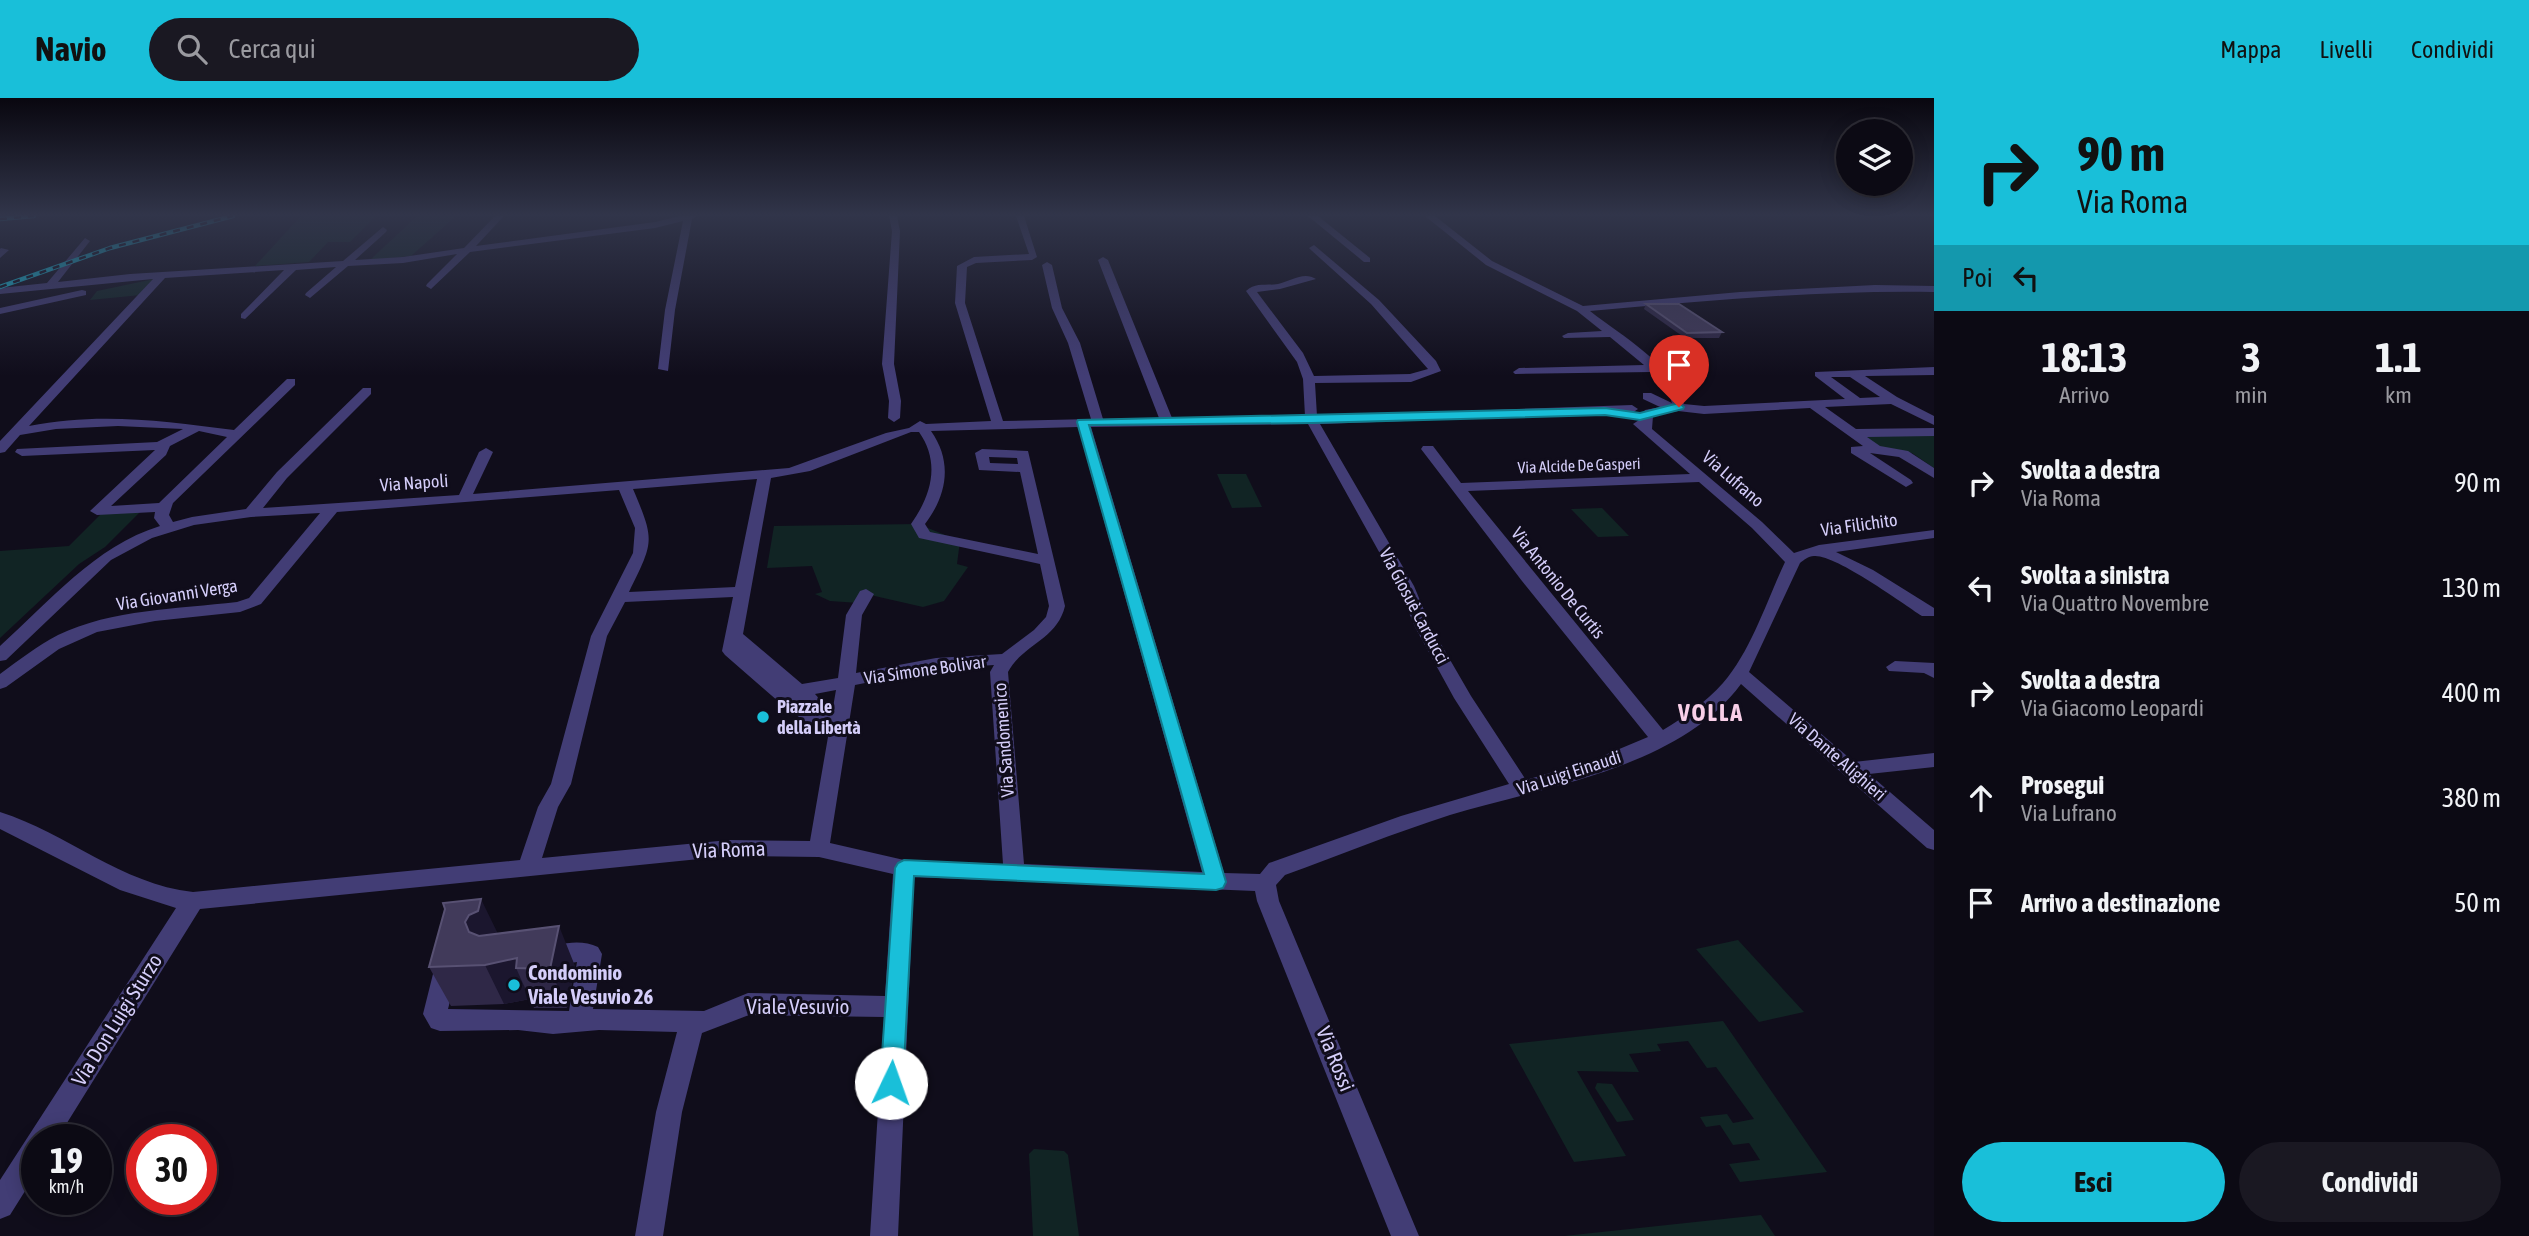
<!DOCTYPE html>
<html lang="it">
<head>
<meta charset="utf-8">
<style>
	:root { --surface:#0c0a14; --page:#1a1822; --text:#f1f3f6; --muted:#9a9aa0; --line:#2c2b34; --accent:#19bfd9 }
	body { margin:0; font-family:"Asap Condensed",sans-serif; background:var(--page); color:var(--text); height:100vh; display:flex; flex-direction:column; font-size:26px; white-space:nowrap }
	* { box-sizing:border-box; margin:0 }
	p { font-size:23px; color:var(--muted) }
	.icon { flex:none; width:38px; height:38px; fill:none; stroke:currentColor; stroke-width:2; stroke-linecap:round; stroke-linejoin:round }
	.map { position:relative; flex:1; overflow:hidden }
	.sheet { display:flex; flex-direction:column; background:var(--surface); width:595px }
	.sheet>* { flex:none }
	.guide { background:#19bfd9; color:#111; overflow:hidden }
	.buttons { position:absolute; left:1836px; top:21px; display:grid; gap:14px }
	.buttons a { display:grid; place-items:center; width:77px; height:77px; border-radius:50%; background:var(--surface); box-shadow:0 4px 18px #0003,0 0 0 2px var(--line); font-size:35px }
	.speed { position:absolute; left:21px; top:1026px; display:flex; gap:14px; font-size:35px; font-weight:700; text-align:center }
	.speed>* { display:grid; place-content:center; width:91px; height:91px; border-radius:50%; background:var(--surface); box-shadow:0 4px 18px #0003,0 0 0 2px var(--line); line-height:1 }
	.speed small { font-size:18px; font-weight:400 }
	.speed .limit { border:10px solid #d22; background:#fff; color:#111 }
	.pin { position:absolute; display:grid; place-items:center; width:60px; height:60px; color:#fff; margin:-72px -30px; border-radius:50% 50% 50% 0; rotate:-45deg; box-shadow:0 0 7px #0007 }
	.pin .icon { rotate:45deg }
	.me { position:absolute; width:77px; margin:-38px; rotate:3deg; stroke-linejoin:round; filter:drop-shadow(0 0 5px #0008) }
	.turn { display:flex; align-items:center; gap:24px; height:147px; padding:0 28px; font-size:32px }
	.turn .icon { width:91px; height:91px; stroke-width:2.5 }
	.turn b { display:block; font-size:49px; line-height:60px }
	.then { display:flex; align-items:center; height:66px; padding:0 28px; background:#0003; gap:14px; font-size:26px }
	.eta { display:flex; justify-content:space-evenly; align-items:center; height:119px; text-align:center }
	.eta b { font-size:42px; font-weight:700; line-height:49px }
	.action { display:flex; gap:14px; margin-top:auto; padding:14px 28px }
	.action a { flex:1; height:80px; border-radius:42px; background:var(--accent); color:#111; font-size:28px; font-weight:700; line-height:80px; text-align:center }
	.action a+a { background:var(--page); color:var(--text) }
	ul { padding:0; list-style:none }
	li { display:flex; align-items:center; gap:21px; height:105px; padding:0 28px }
	li div { flex:1 }
	li b { display:block; font-size:26px }
	li em { font-style:normal }
	header { display:flex; align-items:center; gap:42px; box-sizing:border-box; height:98px; padding:0 35px; background:var(--accent); color:#111 }
	header strong { font-size:33px }
	nav { display:flex; gap:38px; margin-inline-start:auto; font-size:24px }
	.search { width:490px; height:63px; background:var(--page); display:flex; align-items:center; gap:18px; box-sizing:border-box; padding:0 24px; border-radius:38px; color:var(--muted); font-size:26px }
	main { display:flex; flex:1; min-height:0 }
	.map>svg:first-child { display:block }
</style>
</head>
<body>
<header>
<strong>Navio</strong>
<div class="search"><svg class="icon" aria-label="search" viewBox="0 0 24 24"><circle cx="10" cy="10" r="6"/><path d="M15 15l6 6"/></svg>Cerca qui</div>
<nav><a>Mappa</a><a>Livelli</a><a>Condividi</a></nav>
</header>
<main>
<div class="map">
<svg width="1934" height="1138" viewBox="0 0 1934 1138">
	<rect width="100%" height="100%" fill="#100d1b"/>
	<g fill="#112424">
		<path d="M301,118H376L350,144H328L309,164L255,168Z"/>
		<path d="M417,118H456L411,158L370,162Z"/>
		<path d="M154,181L141,197L90,202L97,193Z"/>
		<path d="M1853,335L1934,338V370L1912,355L1876,351Z"/>
		<path d="M1217,376H1246L1262,409L1232,410Z"/>
		<path d="M1602,410L1629,438L1598,439L1571,411Z"/>
		<path d="M141,413L105,449L79,466L0,540V453L69,448L101,416Z"/>
		<path d="M918,426L960,443L957,466L968,469L944,503L923,509L866,496L859,505L830,503L815,496L822,494L812,468L767,470L774,428Z"/>
		<path d="M1738,842L1804,914L1759,924L1696,851Z"/>
		<path d="M1723,923L1827,1074L1740,1084L1729,1066L1760,1062L1749,1045L1733,1047L1720,1027L1706,1029L1700,1019L1727,1016L1733,1025L1754,1021L1716,969L1707,970L1688,943L1657,946L1661,953L1629,956L1639,974L1577,973L1626,1058L1574,1064L1509,946Z"/>
		<path d="M1597,985L1612,986L1634,1022L1617,1024L1595,990Z"/>
		<path d="M1034,1051L1064,1053L1068,1057L1079,1138H1033L1029,1056Z"/>
		<path d="M1761,1117L1775,1138H1564Z"/>
	</g>
	<g fill="none" stroke-linecap="round" stroke-linejoin="round">
		<g fill="#423d75" fill-rule="evenodd">
			<path d="M495,118H504L476,148L655,124L680,118H697L692,121L675,212L668,273L658,271L665,212L683,123L655,130L470,154L431,191L426,188L427,186L457,156L403,165L348,168L310,200L305,197L306,195L336,169L296,172L245,221L241,220V216L284,172L165,180L29,328C99,314 164,323 234,332L287,281H295V287L173,405L169,417L173,424L192,419L246,411L277,374L363,290H371V296L287,380L263,410L459,397L479,354L486,350L493,354L473,396L789,370L886,335L909,330L920,323L926,326L991,323L955,205L957,168L974,159L1029,156L1016,118H1024L1037,159L1032,162L976,165L967,169L965,205L1003,323L1091,321L1068,245L1052,210L1042,167L1047,164L1052,167L1062,210L1080,245L1103,321L1159,320L1098,162L1103,159L1108,162L1172,320L1305,318L1303,281L1297,264L1246,193C1256,184 1266,188 1278,186C1291,183 1304,173 1316,181L1280,191L1257,194L1303,255L1314,278L1410,276L1428,271L1371,206L1311,152L1309,150L1314,147L1379,202L1436,263L1441,273L1411,284L1315,285L1317,318L1632,307L1638,311L1632,315L1320,326L1414,488L1431,529L1471,598L1526,682L1593,662L1648,639L1522,483L1421,351L1423,348H1433L1461,385L1690,376L1633,326L1639,322L1645,312L1660,309L1643,301V295H1651L1672,305L1668,294L1652,274L1515,276L1513,274L1519,270L1644,267L1610,239L1564,240L1562,238L1568,235L1602,233L1577,213L1486,167L1425,118H1435L1492,163L1583,208L1740,194L1875,187L1934,188V194C1819,192 1705,203 1590,213C1623,239 1671,265 1684,306L1704,308L1845,301L1815,278V274L1934,269V277L1865,278L1897,299L1934,318V327L1891,306L1825,309L1856,331L1934,330V338L1867,339L1880,348L1908,353L1934,370V380L1899,359L1870,355L1911,382L1913,385L1906,389L1851,355V349L1863,348L1810,310L1704,316L1678,313L1653,318L1652,331L1762,424L1794,455L1819,447L1934,432V440L1836,454L1873,472L1934,510V518H1922C1902,505 1835,456 1814,458C1808,458 1804,462 1800,465L1749,574L1854,664L1934,655V669L1869,676L1934,732V752L1927,750L1741,586C1678,671 1545,688 1450,717C1394,735 1340,757 1285,777L1276,787L1279,803L1419,1138H1391L1257,803L1255,793L914,779L898,1138H870L884,919L749,917L702,935L682,1014L663,1138H635L656,1014L677,934L599,932L553,936L518,932L440,933L431,930L423,916L435,868L439,861L447,858L455,861L459,868L448,911L569,913L577,864L547,869L539,866L535,859L539,852C557,846 580,840 598,849L602,856L593,911L704,913L748,895L885,898L893,776L819,759L729,758L200,811L57,1041H37V1074L10,1117L0,1121V1082L176,810L120,792L0,731V714C67,735 121,786 193,794L520,762L538,709L551,686L591,538L633,455L635,430L619,392L337,414L261,506L240,514L155,523L97,534L59,551L6,589L0,591V576C19,562 37,548 58,537C112,511 178,511 237,504L249,500L320,415L251,419L194,427L152,440L111,462L6,562L0,563V548C49,504 95,448 160,428L154,420L155,414L97,417L90,413L155,352L22,358L15,354L17,351L157,344L183,331L118,328L56,331L20,337L5,354L0,355V343L153,181L0,196V190L47,185L85,140L90,143L58,184L130,176L343,163L383,129L387,132L386,134L355,162L403,159L464,150ZM1831,279H1850L1880,299L1860,300ZM1308,326L1398,488L1415,529L1454,600L1509,686L1401,718L1269,765L1260,776L1224,775L1091,329ZM1078,329L1202,774L1024,766L1008,574C1023,546 1057,542 1065,508L1028,353L982,351L975,355L979,372L1020,374L1038,456L930,434L925,426C947,397 953,364 931,333ZM199,333L227,339L159,405L111,408L166,357L170,348ZM911,334H919C941,365 931,398 911,426L919,440L1040,466L1049,508L1046,519L1034,532L1002,556L936,560L856,575L862,517L874,496L866,491L860,493L846,517L838,580L802,586L743,536L771,380L810,373ZM989,359L1017,360L1018,366L990,365ZM757,381L735,489L629,494C654,443 655,443 633,391ZM1699,384L1752,430L1785,464C1766,504 1752,551 1723,585C1706,604 1685,619 1663,632L1468,393ZM733,499L722,553L725,557L786,610L828,639L810,743L729,742L542,760L558,709L571,686L607,538L625,504ZM994,567L990,574L1003,766L904,762L830,745L855,587L936,571ZM836,592L832,615L815,596Z"/>
			<path d="M889,118H897L900,133L894,266L901,303L900,320L894,324L888,320L889,303L882,266L892,133Z"/>
			<path d="M1308,118H1318L1370,160V164H1364Z"/>
			<path d="M1,150L9,152L0,160V151Z"/>
			<path d="M82,192L86,193V197L0,216V210Z"/>
			<path d="M1895,563L1934,565V580L1924,575L1889,573L1886,569Z"/>
		</g>
		<defs>
			<g id="rail">
				<path d="M0,121L34,118"/>
				<path d="M0,189L110,150L233,118"/>
			</g>
		</defs>
		<use href="#rail" stroke="#19bfd9" stroke-width="4.5"/>
		<use href="#rail" stroke="#100d1b" stroke-width="2.5" stroke-dasharray="7" stroke-linecap="butt"/>
	</g>
	<g fill="#2f2847">
		<path d="M1646,206L1722,234L1719,240H1685L1644,211Z"/>
		<path d="M497,836L575,868L567,910H534L530,901L504,906L451,908L429,869Z"/>
	</g>
	<g fill="#1b162e">
		<path d="M481,801L500,840L517,860L516,870L530,901L504,906L485,867L465,824Z"/>
		<path d="M559,828L575,868L567,910L550,871Z"/>
	</g>
	<g fill="#413a5a" stroke="#585173" stroke-width="2">
		<path d="M1646,206H1679L1722,234L1687,235Z"/>
		<path d="M481,801L478,813L469,817L465,824L469,834L479,838L559,828L550,871L516,870L517,860L485,867L429,869L445,811L443,805Z"/>
	</g>
	<linearGradient id="sky" x2="0" y2="1"><stop stop-color="#09070f"/><stop offset="0.42" stop-color="#31354a"/><stop offset="1" stop-color="#31354a" stop-opacity="0"/></linearGradient>
	<rect width="1934" height="278" fill="url(#sky)"/>
	<path fill="#19bfd9" stroke="#107c8d" stroke-width="2" d="M1679,305L1684,309L1683,311L1640,322L1605,317L1312,325L1089,327L1226,784L1223,790L1216,792L914,778L903,985L900,993L891,996L883,993L880,985L895,770L898,765L904,762L1204,776L1077,324L1078,322L1605,310L1640,315Z"/>
	<g fill="#19bfd9" stroke="#100d1b" stroke-width="2.5">
		<circle cx="763" cy="619" r="7"/>
		<circle cx="514" cy="887" r="7"/>
	</g>
	<g text-anchor="middle" stroke-width="6" stroke-linejoin="round" paint-order="stroke">
		<g font-size="16" fill="#d4cdf9" stroke="#100d1b">
			<text transform="translate(1579 367) rotate(-2)" y="6">Via Alcide De Gasperi</text>
		</g>
		<g font-size="18" fill="#d4cdf9" stroke="#100d1b">
			<text transform="translate(1733 381) rotate(41)" y="6">Via Lufrano</text>
			<text transform="translate(414 385) rotate(-4)" y="6">Via Napoli</text>
			<text transform="translate(1859 427) rotate(-8)" y="6">Via Filichito</text>
			<text transform="translate(1558 485) rotate(51)" y="6">Via Antonio De Curtis</text>
			<text transform="translate(177 497) rotate(-9)" y="6">Via Giovanni Verga</text>
			<text transform="translate(1414 508) rotate(62)" y="6">Via Giosuè Carducci</text>
			<text transform="translate(925 572) rotate(-8)" y="6">Via Simone Bolivar</text>
			<text transform="translate(1004 642) rotate(-94)" y="6">Via Sandomenico</text>
			<text transform="translate(1837 659) rotate(41)" y="6">Via Dante Alighieri</text>
			<text transform="translate(1569 675) rotate(-18)" y="6">Via Luigi Einaudi</text>
		</g>
		<g font-size="18" font-weight="bold" fill="#d4cdf9" stroke="#100d1b" text-anchor="start">
			<text x="777" y="615">Piazzale<tspan x="777" dy="21">della Libertà</tspan></text>
		</g>
		<g font-size="21" fill="#d4cdf9" stroke="#100d1b">
			<text transform="translate(729 752) rotate(-2)" y="7">Via Roma</text>
			<text x="798" y="916">Viale Vesuvio</text>
			<text transform="translate(117 922) rotate(-58)" y="7">Via Don Luigi Sturzo</text>
			<text transform="translate(1335 961) rotate(68)" y="7">Via Rossi</text>
		</g>
		<g font-size="21" font-weight="bold" fill="#d4cdf9" stroke="#100d1b" text-anchor="start">
			<text x="528" y="882">Condominio<tspan x="528" dy="24">Viale Vesuvio 26</tspan></text>
		</g>
		<g font-size="24" font-weight="bold" letter-spacing="2" fill="#f9cfe8" stroke="#100d1b">
			<text x="1711" y="623">VOLLA</text>
		</g>
	</g>
</svg>
<div class="buttons">
<a><svg class="icon" aria-label="layers" viewBox="0 0 24 24"><path d="M12 4l9 5-9 5-9-5zM3 14l9 5 9-5"/></svg></a>
</div>
<div class="speed"><div>19<small>km/h</small></div><div class="limit">30</div></div>
<div class="pin" style="left:1679px;top:309px;background:#d93025"><svg class="icon" aria-label="arrive" viewBox="0 0 24 24"><path d="M6 21V4h12l-3 4 3 4H6"/></svg></div>
<svg class="me" style="left:891px;top:985px" viewBox="-20 -20 40 40"><circle r="19" fill="#fff"/><path d="M0-13L10 11 0 6-10 11z" fill="#19bfd9"/></svg>
</div>
<section class="sheet">
<div class="guide">
<div class="turn"><svg class="icon" aria-label="right" viewBox="0 0 24 24"><path d="M7 20v-9h11M14 6l5 5-5 5"/></svg><div><b>90 m</b>Via Roma</div></div>
<div class="then">Poi<svg class="icon" aria-label="left" viewBox="0 0 24 24"><path d="M17 20v-9H6M10 6l-5 5 5 5"/></svg></div>
</div>
<div class="eta">
<div><b>18:13</b><p>Arrivo</p></div>
<div><b>3</b><p>min</p></div>
<div><b>1.1</b><p>km</p></div>
</div>
<ul>
<li><svg class="icon" aria-label="right" viewBox="0 0 24 24"><path d="M7 20v-9h11M14 6l5 5-5 5"/></svg><div><b>Svolta a destra</b><p>Via Roma</p></div><em>90 m</em></li>
<li><svg class="icon" aria-label="left" viewBox="0 0 24 24"><path d="M17 20v-9H6M10 6l-5 5 5 5"/></svg><div><b>Svolta a sinistra</b><p>Via Quattro Novembre</p></div><em>130 m</em></li>
<li><svg class="icon" aria-label="right" viewBox="0 0 24 24"><path d="M7 20v-9h11M14 6l5 5-5 5"/></svg><div><b>Svolta a destra</b><p>Via Giacomo Leopardi</p></div><em>400 m</em></li>
<li><svg class="icon" aria-label="ahead" viewBox="0 0 24 24"><path d="M12 20V5M6 11l6-6 6 6"/></svg><div><b>Prosegui</b><p>Via Lufrano</p></div><em>380 m</em></li>
<li><svg class="icon" aria-label="arrive" viewBox="0 0 24 24"><path d="M6 21V4h12l-3 4 3 4H6"/></svg><div><b>Arrivo a destinazione</b></div><em>50 m</em></li>
</ul>
<div class="action"><a>Esci</a><a>Condividi</a></div>
</section>
</main>
</body>
</html>
